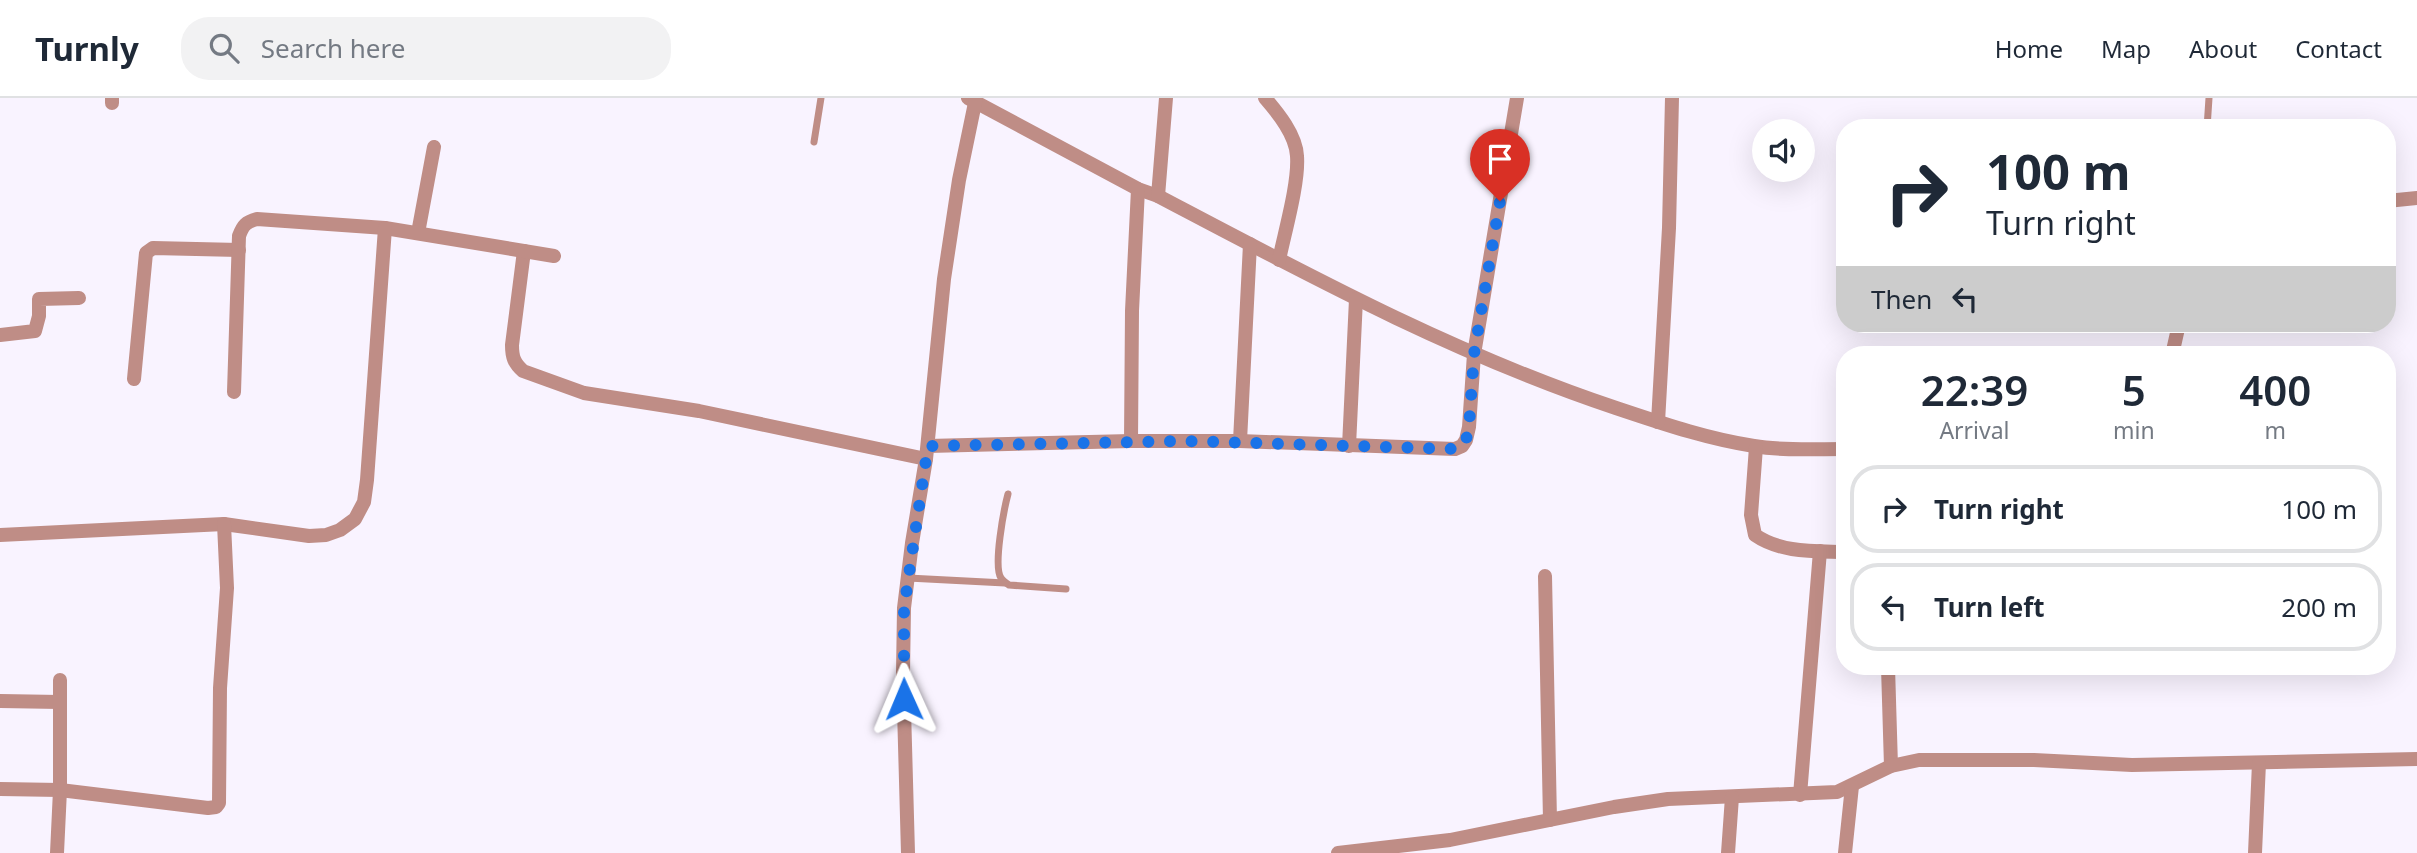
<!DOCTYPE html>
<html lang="en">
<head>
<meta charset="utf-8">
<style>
	:root { --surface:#fff; --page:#f2f2f3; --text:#1f2937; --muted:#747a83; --line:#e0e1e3 }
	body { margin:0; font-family:"Noto Sans",sans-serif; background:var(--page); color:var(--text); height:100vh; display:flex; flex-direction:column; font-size:26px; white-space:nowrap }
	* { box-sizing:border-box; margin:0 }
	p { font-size:23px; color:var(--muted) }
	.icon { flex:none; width:38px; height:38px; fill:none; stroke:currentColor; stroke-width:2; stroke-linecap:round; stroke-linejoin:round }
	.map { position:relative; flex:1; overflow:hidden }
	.panel { position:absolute; left:1836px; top:248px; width:560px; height:329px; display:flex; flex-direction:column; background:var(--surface); border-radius:28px; box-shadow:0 7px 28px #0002 }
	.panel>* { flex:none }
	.guide { position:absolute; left:1836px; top:21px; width:560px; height:214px; border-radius:28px; box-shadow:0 7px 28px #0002; background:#fff; color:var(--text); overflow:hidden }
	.controls { position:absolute; left:1752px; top:21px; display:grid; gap:14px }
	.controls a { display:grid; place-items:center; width:63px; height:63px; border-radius:50%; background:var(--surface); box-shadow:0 7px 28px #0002; font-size:35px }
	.pin { position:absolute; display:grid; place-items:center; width:60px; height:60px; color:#fff; margin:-72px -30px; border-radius:50% 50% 50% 0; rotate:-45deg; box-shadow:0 0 7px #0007 }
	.pin .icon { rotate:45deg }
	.me { position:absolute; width:77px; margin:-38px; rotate:359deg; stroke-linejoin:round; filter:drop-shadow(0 0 5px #0008) }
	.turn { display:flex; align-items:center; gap:24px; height:147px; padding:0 35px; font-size:32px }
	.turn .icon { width:91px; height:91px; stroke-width:2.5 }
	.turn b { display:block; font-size:49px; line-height:60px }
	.then { display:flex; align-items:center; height:66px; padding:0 35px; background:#0003; gap:14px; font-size:26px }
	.eta { display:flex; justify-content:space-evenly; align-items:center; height:119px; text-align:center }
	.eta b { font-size:42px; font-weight:600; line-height:49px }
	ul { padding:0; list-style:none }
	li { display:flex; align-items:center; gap:21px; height:88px; margin:0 14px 10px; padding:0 21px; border:4px solid var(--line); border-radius:28px }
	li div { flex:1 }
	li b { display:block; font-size:26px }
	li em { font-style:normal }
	header { display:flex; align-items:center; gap:42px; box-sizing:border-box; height:98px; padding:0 35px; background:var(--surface); border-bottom:2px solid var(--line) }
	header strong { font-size:33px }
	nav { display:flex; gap:38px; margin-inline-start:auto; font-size:24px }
	.search { width:490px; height:63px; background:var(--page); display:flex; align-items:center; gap:18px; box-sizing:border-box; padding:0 24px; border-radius:28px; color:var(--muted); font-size:26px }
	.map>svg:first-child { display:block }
</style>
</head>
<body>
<header>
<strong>Turnly</strong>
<div class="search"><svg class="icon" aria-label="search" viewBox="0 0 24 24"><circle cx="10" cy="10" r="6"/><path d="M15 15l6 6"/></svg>Search here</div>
<nav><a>Home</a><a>Map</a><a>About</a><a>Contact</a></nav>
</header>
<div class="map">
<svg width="2417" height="755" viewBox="0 0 2417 755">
	<rect width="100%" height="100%" fill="#f9f3ff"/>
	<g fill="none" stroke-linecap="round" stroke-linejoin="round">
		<g stroke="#bf8d86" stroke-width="7">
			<path d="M2207,30L2209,0"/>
			<path d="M814,44L821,0"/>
			<path d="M1008,396C1004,411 993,468 1001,480C1003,483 1006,485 1009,487L1066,491"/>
			<path d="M908,480L1005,485"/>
		</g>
		<g stroke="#bf8d86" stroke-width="14">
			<path d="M968,0L1138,91L1158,98C1308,177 1454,256 1616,310C1661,325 1707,341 1754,348C1783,353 1815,351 1844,351"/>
			<path d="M1265,0C1278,15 1296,37 1297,58C1299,85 1285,133 1279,162"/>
			<path d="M112,5V0"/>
			<path d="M1158,98L1166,0"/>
			<path d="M2387,103L2417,100"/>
			<path d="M418,135L434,49"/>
			<path d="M524,153L512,247C512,259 514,265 523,273L584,295L699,313L926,361"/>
			<path d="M0,237L35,233L39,218V201L79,200"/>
			<path d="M2172,257L2179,226"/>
			<path d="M134,281L146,155L153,150L239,152"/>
			<path d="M234,294L239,138C243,127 246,124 257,121L385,130L554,158"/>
			<path d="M1658,324L1669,130L1672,0"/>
			<path d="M1131,343L1132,213L1138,91"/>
			<path d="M1240,343L1250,146"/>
			<path d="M928,348L1131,343H1240L1455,351L1462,348L1466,342L1469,329L1474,256L1517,0"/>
			<path d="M1349,348L1356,201"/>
			<path d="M1756,349L1751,417L1755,437C1781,455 1814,453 1844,454"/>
			<path d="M0,437L224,426L309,438L326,437L340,432L355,421L364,404L367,382L385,130"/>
			<path d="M1545,478L1550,722"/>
			<path d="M1888,569L1891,668"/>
			<path d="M0,603L60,604"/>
			<path d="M0,691L60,692L208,710L216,709L219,705L220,590L227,490L224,426"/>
			<path d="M1800,697L1820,453"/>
			<path d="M57,755L60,692V582"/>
			<path d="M908,755L903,575L904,510L912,445L926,361L944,181L959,82L976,0"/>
			<path d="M1338,755L1450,742L1614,709L1668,701L1837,694L1891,668L1919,662H2034L2132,667L2417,661"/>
			<path d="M1728,755L1732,699"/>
			<path d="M1845,755L1852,688"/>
			<path d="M2255,755L2259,665"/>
		</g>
	</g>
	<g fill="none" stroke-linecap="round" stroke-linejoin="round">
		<path stroke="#1a73e8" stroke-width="12" stroke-dasharray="0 21.6" d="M904,601V510L928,348L1186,343L1455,351L1462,348L1466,342L1469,329L1474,256L1500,103"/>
	</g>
</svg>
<div class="controls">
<a><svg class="icon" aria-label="sound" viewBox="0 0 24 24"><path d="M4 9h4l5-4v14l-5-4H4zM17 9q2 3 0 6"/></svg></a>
</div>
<div class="pin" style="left:1500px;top:103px;background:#d93025"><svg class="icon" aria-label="arrive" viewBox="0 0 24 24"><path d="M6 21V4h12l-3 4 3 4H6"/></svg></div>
<svg class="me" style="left:904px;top:601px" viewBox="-20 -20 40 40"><path d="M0-17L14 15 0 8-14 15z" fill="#1a73e8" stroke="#fff" stroke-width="4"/></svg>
<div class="guide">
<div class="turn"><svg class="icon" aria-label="right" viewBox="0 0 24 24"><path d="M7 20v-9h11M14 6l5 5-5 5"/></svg><div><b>100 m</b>Turn right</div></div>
<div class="then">Then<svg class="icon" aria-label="left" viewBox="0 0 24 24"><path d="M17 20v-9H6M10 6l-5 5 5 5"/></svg></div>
</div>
<section class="panel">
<div class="eta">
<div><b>22:39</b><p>Arrival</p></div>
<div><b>5</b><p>min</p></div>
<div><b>400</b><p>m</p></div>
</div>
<ul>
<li><svg class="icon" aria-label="right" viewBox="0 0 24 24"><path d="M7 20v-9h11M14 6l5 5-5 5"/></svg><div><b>Turn right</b></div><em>100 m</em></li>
<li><svg class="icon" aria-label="left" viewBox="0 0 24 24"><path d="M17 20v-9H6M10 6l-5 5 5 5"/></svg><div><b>Turn left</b></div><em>200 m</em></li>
</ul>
</section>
</div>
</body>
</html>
